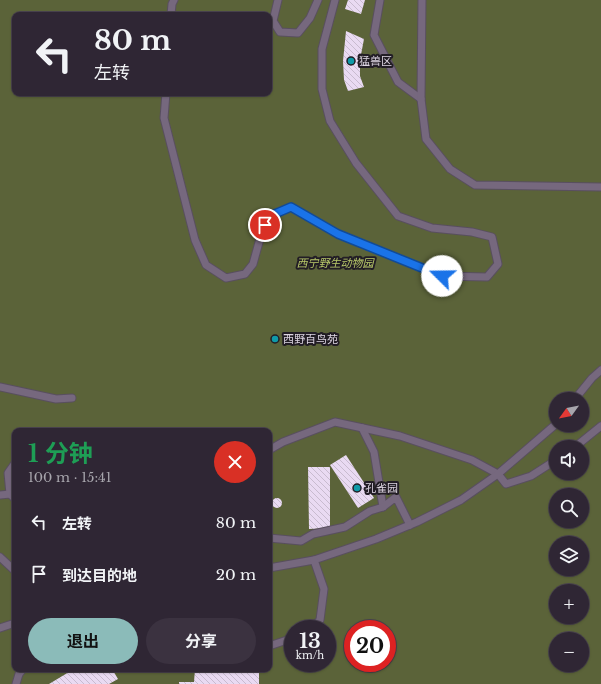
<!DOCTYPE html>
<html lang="zh">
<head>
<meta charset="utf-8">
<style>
	:root { --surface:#2f2634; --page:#3b3240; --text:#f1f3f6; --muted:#a7a5ac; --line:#4a434f; --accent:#8bbbb9 }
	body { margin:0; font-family:"Libre Baskerville","Noto Sans SC",serif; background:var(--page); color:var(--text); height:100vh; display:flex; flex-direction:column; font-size:15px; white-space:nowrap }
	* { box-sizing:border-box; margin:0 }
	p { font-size:13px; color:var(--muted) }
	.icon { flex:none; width:22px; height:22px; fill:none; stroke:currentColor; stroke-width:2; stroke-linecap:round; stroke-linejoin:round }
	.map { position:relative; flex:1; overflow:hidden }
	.panel { position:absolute; left:12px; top:428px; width:260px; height:244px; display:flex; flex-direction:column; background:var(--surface); border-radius:8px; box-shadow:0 1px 3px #0004,0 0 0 1px var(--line) }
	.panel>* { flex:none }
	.banner { position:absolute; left:12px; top:12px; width:260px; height:84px; border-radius:8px; box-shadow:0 1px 3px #0004,0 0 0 1px var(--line); background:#2f2634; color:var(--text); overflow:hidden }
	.needle { width:26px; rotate:237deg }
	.buttons { position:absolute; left:549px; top:392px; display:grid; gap:8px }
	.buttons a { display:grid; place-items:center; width:40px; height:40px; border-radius:50%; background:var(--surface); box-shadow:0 1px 3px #0004,0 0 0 1px var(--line); font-size:20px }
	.speed { position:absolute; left:284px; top:620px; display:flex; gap:8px; font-size:20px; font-weight:700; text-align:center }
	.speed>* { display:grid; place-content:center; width:52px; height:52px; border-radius:50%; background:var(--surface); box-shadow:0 1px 3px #0004,0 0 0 1px var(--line); line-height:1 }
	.speed small { font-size:10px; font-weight:400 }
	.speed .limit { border:6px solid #d22; background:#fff; color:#111 }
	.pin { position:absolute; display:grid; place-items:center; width:34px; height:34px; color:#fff; margin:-17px; border:2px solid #fff; border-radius:50%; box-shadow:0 1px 4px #0007 }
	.me { position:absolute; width:44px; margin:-22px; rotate:292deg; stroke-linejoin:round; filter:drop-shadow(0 0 3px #0008) }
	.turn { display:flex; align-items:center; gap:14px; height:84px; padding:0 16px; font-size:18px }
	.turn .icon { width:52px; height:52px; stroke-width:2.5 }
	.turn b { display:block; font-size:28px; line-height:34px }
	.round { display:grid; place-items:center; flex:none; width:42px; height:42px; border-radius:21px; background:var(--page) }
	.head { display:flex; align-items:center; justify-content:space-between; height:68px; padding:0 16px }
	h1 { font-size:24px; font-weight:700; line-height:30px; color:#1e9e55 }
	.button { display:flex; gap:8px; margin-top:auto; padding:8px 16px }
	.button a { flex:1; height:46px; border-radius:24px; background:var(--accent); color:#111; font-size:16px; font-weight:700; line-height:46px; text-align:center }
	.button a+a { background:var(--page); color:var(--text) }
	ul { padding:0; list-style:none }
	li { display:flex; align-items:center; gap:12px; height:52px; padding:0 16px }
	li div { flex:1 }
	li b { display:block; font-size:15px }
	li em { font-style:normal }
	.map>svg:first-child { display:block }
</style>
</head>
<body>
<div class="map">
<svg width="601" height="684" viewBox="0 0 601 684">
	<defs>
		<pattern id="building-back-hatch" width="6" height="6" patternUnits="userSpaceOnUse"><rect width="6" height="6" fill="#e9daf2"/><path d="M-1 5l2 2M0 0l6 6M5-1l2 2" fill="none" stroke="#c8bbcf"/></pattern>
	</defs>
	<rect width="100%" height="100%" fill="#3f3245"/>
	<path fill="#5b6339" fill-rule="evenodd" d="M0,0H601V684H0ZM15,15H269V93H15ZM556,399H582V425H556ZM15,431H269V669H15ZM556,447H582V473H556ZM556,495H582V521H556ZM556,543H582V569H556ZM556,591H582V617H556ZM293,629H327V663H293ZM353,629H387V663H353ZM556,639H582V665H556Z"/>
	<g fill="url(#building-back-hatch)">
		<path d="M348,0H365L361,14L345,9Z"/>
		<path d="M346,31L364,39L360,60V76L364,87L348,91L344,80L343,61Z"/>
		<path d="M346,455L374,498L358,508L330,465Z"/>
		<path d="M308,467H330V528L309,529Z"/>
		<circle cx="277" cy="503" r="5"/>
		<path d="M74,669H112L118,679L109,684H49Z"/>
		<path d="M195,669H259V684H179V682H194Z"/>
	</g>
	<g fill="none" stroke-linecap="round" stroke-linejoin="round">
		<defs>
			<g id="lane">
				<path d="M278,0L273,21L280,32L298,33L310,18L318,0"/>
				<path d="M380,0L374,35L398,82L421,99"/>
				<path d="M422,0L421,99L426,139L450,169L475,185L601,187"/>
				<path d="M171,15L172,4L174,0"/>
				<path d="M166,93L164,118L195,240L206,265L226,278L245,274L253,264L261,235L269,216L291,207L338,234L442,276L487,277L498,264L492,237L472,232L432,228L398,216L356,163L330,121L322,89V49L335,0"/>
				<path d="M0,387L56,399L72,398"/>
				<path d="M575,399L592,378L601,370"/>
				<path d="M362,428L374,452L383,507"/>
				<path d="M575,447L601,426"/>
				<path d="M269,450L283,442L335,422L400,436L472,460L498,474L506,484L531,476L556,460"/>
				<path d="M15,463L8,473L10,494L15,499"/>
				<path d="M0,495L10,494"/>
				<path d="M269,538L301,541L313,534L345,527L370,511L383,507L396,497L410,525"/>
				<path d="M0,557L15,571"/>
				<path d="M269,568L314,560L376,539L417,522L461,500L498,474L556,424"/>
				<path d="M0,628L15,623"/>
				<path d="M310,629L320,620L324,589L314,560"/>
				<path d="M269,646L293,638"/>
				<path d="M16,684L19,674L23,669"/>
			</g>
		</defs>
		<use href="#lane" stroke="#594f5f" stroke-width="9"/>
		<use href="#lane" stroke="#76687e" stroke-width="7"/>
	</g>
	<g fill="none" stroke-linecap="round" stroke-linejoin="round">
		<defs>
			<path id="route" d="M265,225L270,216L291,207L338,234L442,276"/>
		</defs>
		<use href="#route" stroke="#114b97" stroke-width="10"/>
		<use href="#route" stroke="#1a73e8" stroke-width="7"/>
	</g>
	<g fill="#0f9aa8" stroke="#221d25" stroke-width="1.5">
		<circle cx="351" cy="61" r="4"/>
		<circle cx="275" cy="339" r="4"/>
		<circle cx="357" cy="488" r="4"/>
	</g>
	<g text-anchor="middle" stroke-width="4" stroke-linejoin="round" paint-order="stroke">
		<g font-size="11" fill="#ded6e3" stroke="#221d25" text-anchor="start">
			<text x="359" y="65">猛兽区</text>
			<text x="283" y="343">西野百鸟苑</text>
			<text x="365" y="492">孔雀园</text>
		</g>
		<g font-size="11" font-style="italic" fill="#b9ca69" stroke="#221d25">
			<text x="335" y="267">西宁野生动物园</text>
		</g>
	</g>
</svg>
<div class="buttons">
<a><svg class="needle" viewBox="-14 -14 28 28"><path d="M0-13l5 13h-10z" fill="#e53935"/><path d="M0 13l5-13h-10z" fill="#a7a5ac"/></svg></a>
<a><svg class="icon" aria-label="sound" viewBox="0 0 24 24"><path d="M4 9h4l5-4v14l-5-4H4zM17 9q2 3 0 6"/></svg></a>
<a><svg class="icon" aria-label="search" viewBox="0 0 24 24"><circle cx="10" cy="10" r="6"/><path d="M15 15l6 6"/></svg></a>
<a><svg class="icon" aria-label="layers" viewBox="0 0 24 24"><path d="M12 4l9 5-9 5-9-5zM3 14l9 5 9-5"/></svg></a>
<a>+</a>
<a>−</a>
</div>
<div class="speed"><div>13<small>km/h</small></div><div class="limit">20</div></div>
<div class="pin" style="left:265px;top:225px;background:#d93025"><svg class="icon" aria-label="arrive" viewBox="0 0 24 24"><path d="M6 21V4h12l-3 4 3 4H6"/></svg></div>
<svg class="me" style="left:442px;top:276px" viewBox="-20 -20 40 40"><circle r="19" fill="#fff"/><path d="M0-13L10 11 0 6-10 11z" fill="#1a73e8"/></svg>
<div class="banner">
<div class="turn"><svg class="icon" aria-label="left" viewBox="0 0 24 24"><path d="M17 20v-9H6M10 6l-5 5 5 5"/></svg><div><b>80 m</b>左转</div></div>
</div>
<section class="panel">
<div class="head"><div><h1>1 分钟</h1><p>100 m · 15:41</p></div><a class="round" style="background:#d93025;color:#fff"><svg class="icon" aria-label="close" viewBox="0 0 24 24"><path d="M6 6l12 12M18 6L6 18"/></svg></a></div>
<ul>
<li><svg class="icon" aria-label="left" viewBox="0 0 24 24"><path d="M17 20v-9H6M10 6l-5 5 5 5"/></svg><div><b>左转</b></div><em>80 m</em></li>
<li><svg class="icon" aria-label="arrive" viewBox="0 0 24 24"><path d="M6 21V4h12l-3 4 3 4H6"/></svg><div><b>到达目的地</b></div><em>20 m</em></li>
</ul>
<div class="button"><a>退出</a><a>分享</a></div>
</section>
</div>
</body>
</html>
